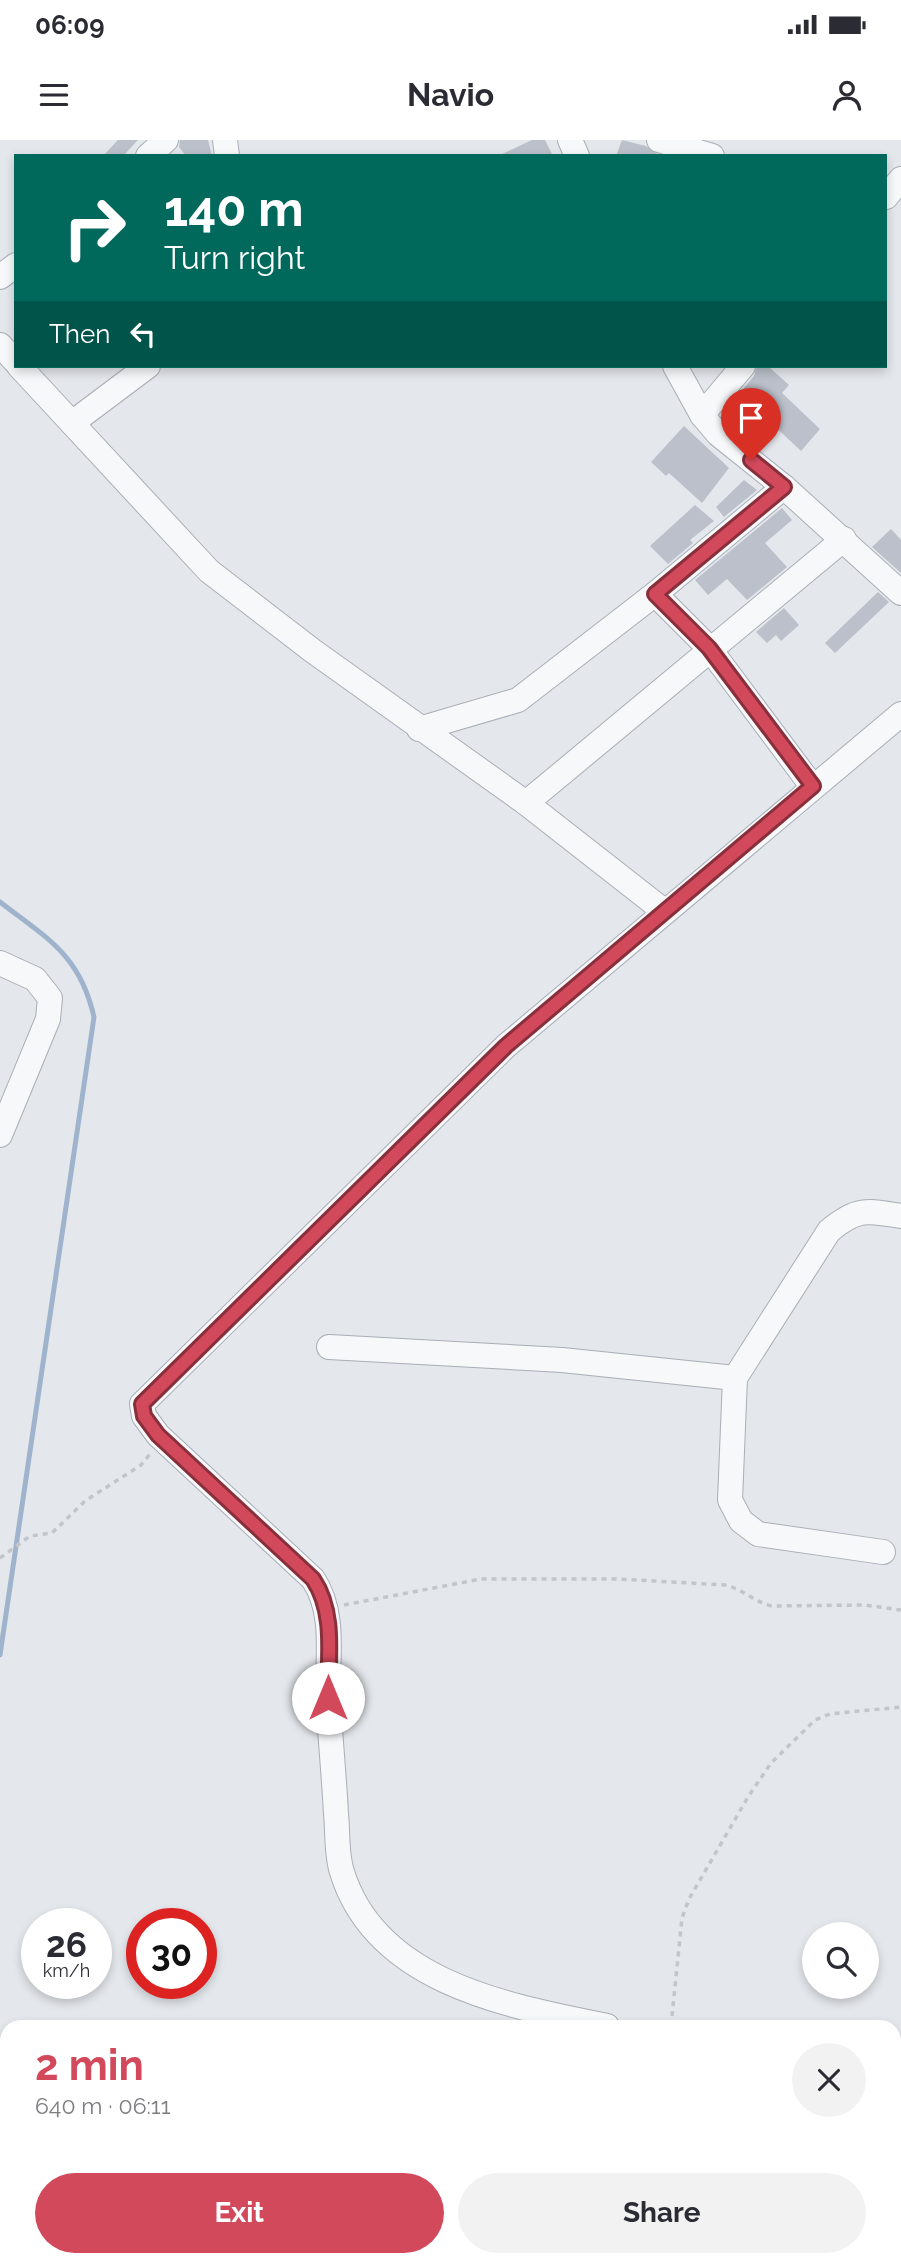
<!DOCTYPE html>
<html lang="en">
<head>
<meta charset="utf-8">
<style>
	:root { --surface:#fff; --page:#f2f2f3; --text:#2b2b33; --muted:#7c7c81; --accent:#d1495b }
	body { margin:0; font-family:Raleway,sans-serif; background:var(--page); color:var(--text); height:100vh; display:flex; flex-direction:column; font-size:26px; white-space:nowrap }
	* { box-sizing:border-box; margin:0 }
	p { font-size:23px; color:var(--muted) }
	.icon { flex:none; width:38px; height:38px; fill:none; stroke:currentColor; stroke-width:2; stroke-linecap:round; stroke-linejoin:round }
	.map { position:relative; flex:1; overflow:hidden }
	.drawer { position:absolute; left:0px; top:1880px; width:901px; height:247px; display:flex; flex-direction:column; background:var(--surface); border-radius:21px 21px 0 0; box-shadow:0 4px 10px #0003 }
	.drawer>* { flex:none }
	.top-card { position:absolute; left:14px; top:14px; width:873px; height:214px; border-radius:0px; box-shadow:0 4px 10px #0003; background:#00695c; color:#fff; overflow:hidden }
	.fabs { position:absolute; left:802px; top:1782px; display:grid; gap:14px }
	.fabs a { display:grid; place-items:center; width:77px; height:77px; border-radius:50%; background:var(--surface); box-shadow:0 4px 10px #0003; font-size:35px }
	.speed { position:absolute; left:21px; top:1768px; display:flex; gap:14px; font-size:35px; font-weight:700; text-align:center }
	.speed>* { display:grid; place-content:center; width:91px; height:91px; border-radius:50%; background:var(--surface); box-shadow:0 4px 10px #0003; line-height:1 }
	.speed small { font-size:18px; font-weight:400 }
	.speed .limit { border:10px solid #d22; background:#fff; color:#111 }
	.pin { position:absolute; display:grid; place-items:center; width:60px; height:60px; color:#fff; margin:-72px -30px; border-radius:50% 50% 50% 0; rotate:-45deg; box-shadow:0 0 7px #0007 }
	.pin .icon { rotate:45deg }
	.me { position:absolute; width:77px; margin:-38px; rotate:0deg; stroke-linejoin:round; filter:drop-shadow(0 0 5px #0008) }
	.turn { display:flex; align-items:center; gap:24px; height:147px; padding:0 35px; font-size:32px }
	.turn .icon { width:91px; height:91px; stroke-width:2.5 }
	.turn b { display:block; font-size:49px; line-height:60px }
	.then { display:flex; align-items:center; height:66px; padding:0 35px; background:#0003; gap:14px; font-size:26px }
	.round { display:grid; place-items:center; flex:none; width:74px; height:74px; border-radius:37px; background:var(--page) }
	.headline { display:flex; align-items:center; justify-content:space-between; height:119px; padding:0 35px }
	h1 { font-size:42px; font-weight:700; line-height:52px; color:var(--accent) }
	.action { display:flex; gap:14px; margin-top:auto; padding:14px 35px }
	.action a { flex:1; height:80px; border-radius:42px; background:var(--accent); color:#fff; font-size:28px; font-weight:700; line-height:80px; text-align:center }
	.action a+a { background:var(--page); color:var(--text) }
	.status { display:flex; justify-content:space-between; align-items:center; height:49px; padding:0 35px; background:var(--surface); direction:ltr }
	.status svg { height:19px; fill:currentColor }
	header { display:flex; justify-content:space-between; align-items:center; height:91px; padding:0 35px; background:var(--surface); font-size:32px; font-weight:700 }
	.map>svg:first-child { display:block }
</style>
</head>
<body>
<div class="status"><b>06:09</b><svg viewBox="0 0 49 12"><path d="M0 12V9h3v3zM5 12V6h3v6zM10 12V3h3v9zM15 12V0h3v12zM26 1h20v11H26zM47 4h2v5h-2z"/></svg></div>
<header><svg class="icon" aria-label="menu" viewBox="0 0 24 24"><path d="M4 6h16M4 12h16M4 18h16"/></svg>Navio<svg class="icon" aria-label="person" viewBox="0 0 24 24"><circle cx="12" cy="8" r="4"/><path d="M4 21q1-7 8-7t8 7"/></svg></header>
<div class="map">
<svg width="901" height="2125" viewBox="0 0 901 2125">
	<rect width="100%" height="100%" fill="#e4e7ec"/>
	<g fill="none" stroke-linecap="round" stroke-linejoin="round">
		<path stroke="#9fb4cc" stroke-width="5" d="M0,762C48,799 80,815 94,877L0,1515"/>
	</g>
	<g fill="#bbc0ca">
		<path d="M118,0H138L123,16H103Z"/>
		<path d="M180,0H208L212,16H186L179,7Z"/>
		<path d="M532,0H545L553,16H498Z"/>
		<path d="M622,0L646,6L660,16H616Z"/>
		<path d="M757,226H768L789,245L782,253L820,289L801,311L766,278L749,300L737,290L754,268L739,254L754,236Z"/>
		<path d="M684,286L729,328L702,363L669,333L666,336L651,322Z"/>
		<path d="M744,340L757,350L724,377L716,367Z"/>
		<path d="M695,365L714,381L690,400L693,403L668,424L650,406Z"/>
		<path d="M782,368L792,380L765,403L787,427L747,460L727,439L708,455L695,440Z"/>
		<path d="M891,389L901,400V433L872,407Z"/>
		<path d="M878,452L889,462L835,513L825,503Z"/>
		<path d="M784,468L799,485L781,501L776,495L767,503L756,492Z"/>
	</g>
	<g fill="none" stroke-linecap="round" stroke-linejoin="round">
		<defs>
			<g id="minor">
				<path d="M225,0L227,16"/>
				<path d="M570,0L577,16"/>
				<path d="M659,0L712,16"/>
				<path d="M148,16L166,0"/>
				<path d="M886,57L901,39"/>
				<path d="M0,137L16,125"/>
				<path d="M0,205L16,222"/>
				<path d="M19,226L209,431L313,511L526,663L664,771"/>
				<path d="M675,226L702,275L718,294L784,347L901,453"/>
				<path d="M702,275L743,226"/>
				<path d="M72,283L148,226"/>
				<path d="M655,454L709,508L812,646"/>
				<path d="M419,589L518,560L655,454L784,347"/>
				<path d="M526,663L844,399"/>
				<path d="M0,823L35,839L50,858L48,879L0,995"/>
				<path d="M329,1207L562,1220L735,1238"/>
				<path d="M883,1412L758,1394L741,1381L730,1360L735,1238L829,1091C856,1068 867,1070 901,1076"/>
				<path d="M607,1886C509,1866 376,1843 342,1732C336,1714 338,1692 336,1674C334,1635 330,1596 328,1557C327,1518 336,1473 313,1439L158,1295L144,1276L142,1264L506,906L901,574"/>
				<path d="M894,1947H901"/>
			</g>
		</defs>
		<use href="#minor" stroke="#a9aeb7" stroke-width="26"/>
		<g stroke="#c2c5cb" stroke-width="3.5" stroke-dasharray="5 5" stroke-linecap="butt">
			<path d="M0,1418L30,1396L52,1393L85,1361L141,1325L150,1314"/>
			<path d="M344,1465L481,1439H619L725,1445C743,1449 754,1462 772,1466L865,1465L901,1470"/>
			<path d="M671,1886L682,1778L689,1759L748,1657L771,1623L815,1580L830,1574L901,1567"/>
			<path d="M622,2125L624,2119"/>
			<path d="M660,2125L678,2119"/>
		</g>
		<use href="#minor" stroke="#f7f8fa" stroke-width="24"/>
	</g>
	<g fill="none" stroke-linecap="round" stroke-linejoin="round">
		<defs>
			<path id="route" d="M328,1558C328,1518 336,1473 313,1439L158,1295L144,1276L142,1264L506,906L813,646L709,508L655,454L784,347L751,320"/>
		</defs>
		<use href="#route" stroke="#882f3b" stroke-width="18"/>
		<use href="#route" stroke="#d1495b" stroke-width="12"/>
	</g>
</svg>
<div class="fabs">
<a><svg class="icon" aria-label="search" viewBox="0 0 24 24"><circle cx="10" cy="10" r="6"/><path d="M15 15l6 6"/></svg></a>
</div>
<div class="speed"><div>26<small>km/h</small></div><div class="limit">30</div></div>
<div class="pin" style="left:751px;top:320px;background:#d93025"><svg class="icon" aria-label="arrive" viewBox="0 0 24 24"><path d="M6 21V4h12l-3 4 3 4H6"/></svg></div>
<svg class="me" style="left:328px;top:1558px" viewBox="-20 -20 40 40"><circle r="19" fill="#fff"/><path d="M0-13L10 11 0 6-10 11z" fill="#d1495b"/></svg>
<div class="top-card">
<div class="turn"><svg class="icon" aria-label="right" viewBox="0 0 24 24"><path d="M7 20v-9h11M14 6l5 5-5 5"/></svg><div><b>140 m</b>Turn right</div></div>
<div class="then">Then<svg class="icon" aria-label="left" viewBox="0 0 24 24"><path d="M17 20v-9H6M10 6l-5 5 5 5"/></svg></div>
</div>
<section class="drawer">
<div class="headline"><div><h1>2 min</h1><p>640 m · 06:11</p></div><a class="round"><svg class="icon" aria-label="close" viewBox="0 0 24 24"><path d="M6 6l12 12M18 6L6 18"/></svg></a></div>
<div class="action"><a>Exit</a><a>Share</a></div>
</section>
</div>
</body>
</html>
